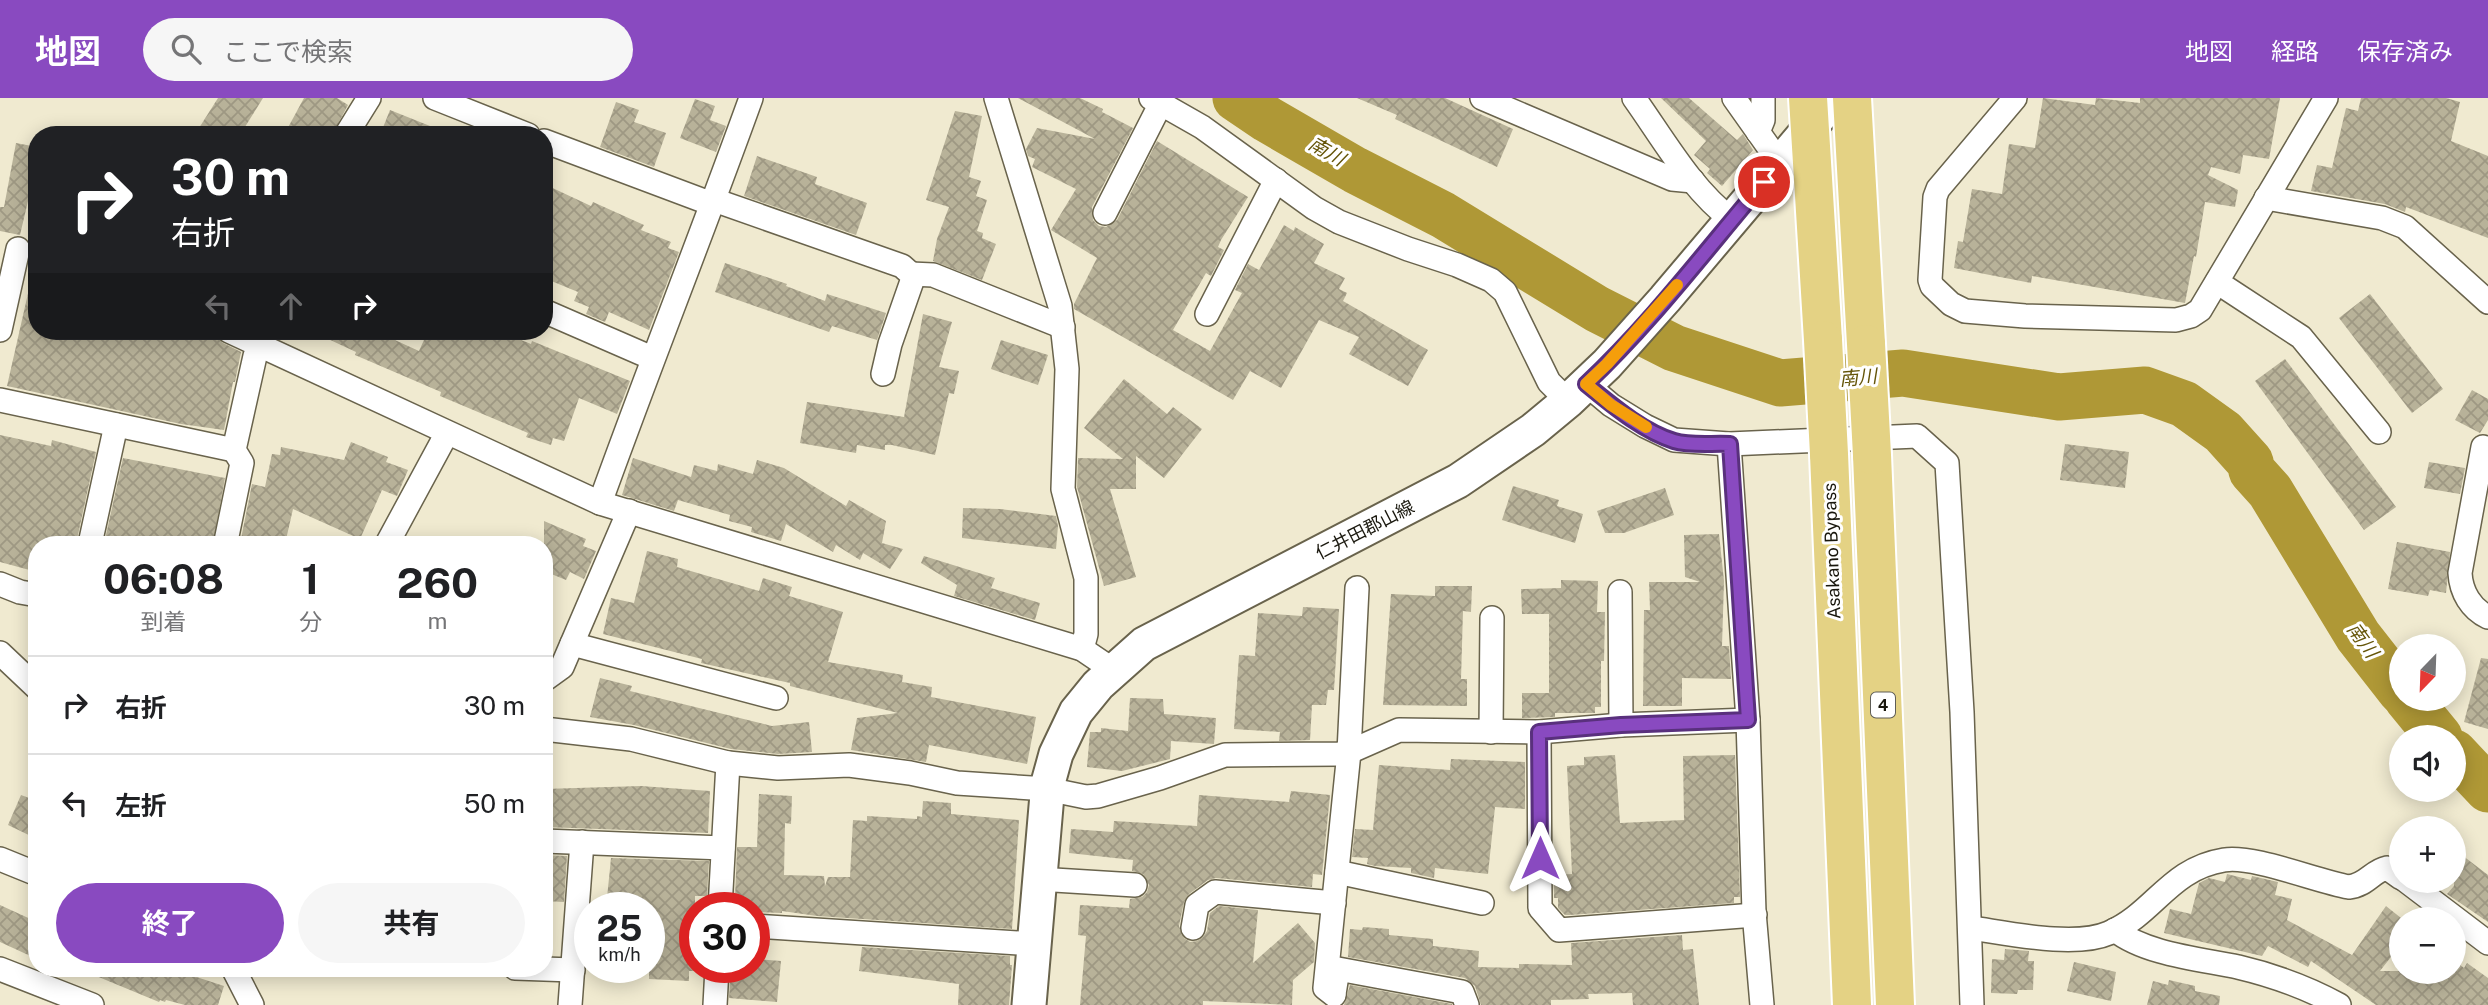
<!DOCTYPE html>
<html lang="ja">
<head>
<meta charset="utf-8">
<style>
	:root { --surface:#fff; --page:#f6f6f6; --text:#202124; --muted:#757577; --line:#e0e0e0; --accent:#894ac0 }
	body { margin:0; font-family:"Public Sans","Noto Sans JP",sans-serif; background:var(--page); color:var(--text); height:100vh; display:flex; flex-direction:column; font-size:26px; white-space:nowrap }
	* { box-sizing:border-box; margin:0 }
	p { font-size:23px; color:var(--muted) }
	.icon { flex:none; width:38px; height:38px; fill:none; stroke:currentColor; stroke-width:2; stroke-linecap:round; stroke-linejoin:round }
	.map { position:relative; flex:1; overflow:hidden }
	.side { position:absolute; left:28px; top:438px; width:525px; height:441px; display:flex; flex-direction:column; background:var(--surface); border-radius:28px; box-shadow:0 4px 18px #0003 }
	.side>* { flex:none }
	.top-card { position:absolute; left:28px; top:28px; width:525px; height:214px; border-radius:28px; box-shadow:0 4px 18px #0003; background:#202124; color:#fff; overflow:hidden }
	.needle { width:46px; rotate:203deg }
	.controls { position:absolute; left:2389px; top:536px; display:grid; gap:14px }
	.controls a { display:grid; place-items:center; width:77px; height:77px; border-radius:50%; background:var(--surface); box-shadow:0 4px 18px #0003; font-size:35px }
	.speed { position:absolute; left:574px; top:794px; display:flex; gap:14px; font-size:35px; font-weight:700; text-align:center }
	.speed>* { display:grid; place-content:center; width:91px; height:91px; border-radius:50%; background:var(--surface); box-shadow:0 4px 18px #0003; line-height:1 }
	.speed small { font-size:18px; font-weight:400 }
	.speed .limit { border:10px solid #d22; background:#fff; color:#111 }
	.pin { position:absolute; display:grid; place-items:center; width:60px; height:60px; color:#fff; margin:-30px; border:4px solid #fff; border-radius:50%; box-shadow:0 2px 7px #0007 }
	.me { position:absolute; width:77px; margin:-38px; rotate:0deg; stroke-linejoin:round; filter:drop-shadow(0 0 5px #0008) }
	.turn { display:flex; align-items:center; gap:24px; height:147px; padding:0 28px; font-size:32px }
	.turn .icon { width:91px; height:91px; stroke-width:2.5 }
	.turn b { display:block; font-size:49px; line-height:60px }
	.lanes { display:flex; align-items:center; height:66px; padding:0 28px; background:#0003; justify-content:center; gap:35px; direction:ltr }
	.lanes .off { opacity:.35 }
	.eta { display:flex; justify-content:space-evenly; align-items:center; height:119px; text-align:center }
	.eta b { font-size:42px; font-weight:700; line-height:49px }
	.cta { display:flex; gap:14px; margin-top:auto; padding:14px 28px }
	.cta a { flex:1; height:80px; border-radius:42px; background:var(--accent); color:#fff; font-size:28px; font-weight:700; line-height:80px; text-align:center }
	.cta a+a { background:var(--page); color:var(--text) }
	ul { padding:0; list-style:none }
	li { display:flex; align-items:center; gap:21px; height:98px; padding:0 28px; border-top:2px solid var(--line) }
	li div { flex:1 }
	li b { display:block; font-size:26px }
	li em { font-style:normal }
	header { display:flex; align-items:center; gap:42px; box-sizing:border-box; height:98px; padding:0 35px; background:var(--accent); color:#fff }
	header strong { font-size:33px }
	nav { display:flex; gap:38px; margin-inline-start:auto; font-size:24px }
	.search { width:490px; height:63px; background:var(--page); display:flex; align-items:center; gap:18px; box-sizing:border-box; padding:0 24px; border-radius:38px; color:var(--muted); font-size:26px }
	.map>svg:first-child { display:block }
</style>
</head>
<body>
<header>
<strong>地図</strong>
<div class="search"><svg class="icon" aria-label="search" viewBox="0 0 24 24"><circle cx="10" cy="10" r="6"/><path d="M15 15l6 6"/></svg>ここで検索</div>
<nav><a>地図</a><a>経路</a><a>保存済み</a></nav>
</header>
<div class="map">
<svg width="2488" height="907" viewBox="0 0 2488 907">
	<defs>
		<pattern id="building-cross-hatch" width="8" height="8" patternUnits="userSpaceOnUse" patternTransform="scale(1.75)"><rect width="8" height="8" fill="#b8b299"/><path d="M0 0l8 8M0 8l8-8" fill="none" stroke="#9e9883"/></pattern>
	</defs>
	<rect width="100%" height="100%" fill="#f0ead0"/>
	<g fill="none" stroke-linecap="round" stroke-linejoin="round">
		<g stroke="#af9836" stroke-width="47">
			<path d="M1236,0L1267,21L1355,72L1443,117L1597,211L1674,250L1780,285L1903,275L2059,299L2145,292L2184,306L2223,334L2250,364L2252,373L2270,393L2358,538L2401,593"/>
			<path d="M2407,600L2439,639"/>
			<path d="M2454,655L2488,691"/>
		</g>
	</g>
	<g fill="url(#building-cross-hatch)">
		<path d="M218,0H263L240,37H211L199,30Z"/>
		<path d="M304,0H337L348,7L332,37H284Z"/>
		<path d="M1018,0H1080L1103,11L1102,14L1133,30L1092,109L1093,122L1099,128L1106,129L1117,122L1157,43L1248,99L1221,142L1218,149L1224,152L1211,178L1206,175L1173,232L1210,253L1242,195L1235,192L1248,166L1259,172L1284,127L1294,133L1295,129L1324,146L1314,165L1345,180L1339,191L1347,195L1343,203L1428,252L1408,288L1349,256L1359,239L1319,222L1281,290L1250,273L1233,302L1074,211V206L1097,160L1051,132L1076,91L1032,69L1035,61L1028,58L1026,51L1037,30L1095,41Z"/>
		<path d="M1357,0H1445L1513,31L1497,69L1395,21L1397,17Z"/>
		<path d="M1661,0H1689L1737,42L1743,36L1753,52L1722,88L1707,75L1710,71L1694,57L1706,43Z"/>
		<path d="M2043,0L2095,7L2096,0L2140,5V0H2280L2269,61L2243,57L2240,76L2211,69L2208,77L2238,92L2235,109L2205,104L2196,159L2194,158L2185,205L2032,178L2031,185L1954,170L1958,143L1963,144L1972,91L2002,96L2009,46L2035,50Z"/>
		<path d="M2361,0H2446L2460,4L2451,43L2488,58V140L2406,109L2405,114L2385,106L2311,93L2317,67L2332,70L2346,10L2358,13Z"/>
		<path d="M695,1L715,8L710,22L726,28L716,54L680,40Z"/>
		<path d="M616,4L639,12L634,24L666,35L654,69L600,49Z"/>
		<path d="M390,12L450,36V37H380Z"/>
		<path d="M955,13L982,18L969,79L981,83L976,98L987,102L977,133L983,135L982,140L996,146L982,182L933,163L937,141L949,109L926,102Z"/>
		<path d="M16,45L37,49V87L32,86L20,137L0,133V109H4Z"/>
		<path d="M757,58L817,79L815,86L867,105L856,137L744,98Z"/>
		<path d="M544,86L591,108L593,104L644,127L641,132L671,144L668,150L679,154L649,232L609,214L605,224L586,216L589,209L574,203L578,194L544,180Z"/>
		<path d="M725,165L787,186L786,188L825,203L827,196L886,215L877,242L832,228L829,234L715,194Z"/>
		<path d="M29,191L37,192V233H215L217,240L223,245L241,254L235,284H233L224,332L181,326L7,288Z"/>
		<path d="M2370,196L2443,291L2412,315L2339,220Z"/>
		<path d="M923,216L952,224L939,269L959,273L954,296L949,295L935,357L892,347H885V352L857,347L856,355L800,345L807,304L904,319Z"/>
		<path d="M311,233H375L419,253L428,233H499L531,246L532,243L630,283L617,316L579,300L564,343L553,340L551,347L526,339L528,335L440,298L441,294L355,257L356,254Z"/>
		<path d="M1001,242L1048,257L1038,287L991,271Z"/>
		<path d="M2285,261L2396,409L2364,432L2255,283Z"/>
		<path d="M1124,281L1167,316L1173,309L1202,331L1164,380L1136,358V391H1110L1136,479L1104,488L1077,389L1078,360L1123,361L1084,330Z"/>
		<path d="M2472,292L2488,301V322L2480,335L2455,322Z"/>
		<path d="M0,337L51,348L52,342L96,354L76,446H37V474L0,464Z"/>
		<path d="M351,344L388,359L386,364L408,372L397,398L382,392L360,441L293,411L285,446H240L252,386L265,389L272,356L280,357L281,349L344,362Z"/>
		<path d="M2065,346L2129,354L2125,390L2060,382Z"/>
		<path d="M123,360L225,380L213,446H104Z"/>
		<path d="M633,360L691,379L694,367L717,373L718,366L753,376L757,362L784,370L846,408L849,402L886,423L882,445L903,451L890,471L863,455L860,462L836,447L833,454L786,426L781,443L751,434L752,429L729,423L730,417L678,402L674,413L622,397Z"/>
		<path d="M2429,364L2465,370L2460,396L2424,390Z"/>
		<path d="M1513,388L1559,402L1557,408L1583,416L1575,445L1502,422Z"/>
		<path d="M1665,390L1674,417L1624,435H1605L1597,413Z"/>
		<path d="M963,410L1000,411L1056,418L1058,428L1056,451L962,440Z"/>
		<path d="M544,423L586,441L583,448L596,453L584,481L570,474L566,482L544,473Z"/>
		<path d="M1719,436L1724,483L1722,548H1729L1731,581L1682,580V608H1643L1644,512H1650L1649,484H1700L1685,479L1684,437Z"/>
		<path d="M2397,444L2450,454L2446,495L2430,492L2428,498L2388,491Z"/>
		<path d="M647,453L678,461L677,469L759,493L763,480L792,489L789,498L843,514L828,564L903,577L902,584L932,589L931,599L1036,619L1027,666L929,647L926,664L851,652L857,620L898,615L790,588V585L701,565L702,561L603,536L611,500L634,505Z"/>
		<path d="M924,458L995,480L991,490L1040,505L1035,522L954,498L957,487L921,465Z"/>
		<path d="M1561,482L1598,483L1597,514H1605L1604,563H1601V609H1595V615H1555V619L1522,620V595H1549V516H1522L1521,491L1561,490Z"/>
		<path d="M1435,488H1472L1471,514L1463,513L1461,581H1467V608L1383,607L1391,496L1435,498Z"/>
		<path d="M1303,509L1339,511L1334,592H1328L1326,607H1312L1310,642L1279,643L1280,634L1234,631L1239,557L1255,558L1258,515L1302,518Z"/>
		<path d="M2481,560L2488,561V631L2464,624Z"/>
		<path d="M600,580L632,588L630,593L772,628L809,624L812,654L778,656L731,651L634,627L590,619Z"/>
		<path d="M1130,600L1163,601L1164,616L1216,620L1214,646L1171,643L1170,661L1122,673L1087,669L1090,634H1101V630L1128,633Z"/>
		<path d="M1615,657L1620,725L1684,722L1683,658L1735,657L1740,799H1734V805L1570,817H1565L1558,810V800H1554V777L1572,776L1567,668L1584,667V659Z"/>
		<path d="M1451,661L1525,664V711L1495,709L1488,776L1435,770L1434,780L1411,775V770L1375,768L1367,766L1368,760L1352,759L1355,731L1373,732L1379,667L1450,672Z"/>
		<path d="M641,688L710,693L708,735L544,729V691Z"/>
		<path d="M1291,693L1330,697L1322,777L1313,776L1312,789L1216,780L1208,782L1189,796L1184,804L1179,828L1184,840L1190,844L1197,843L1203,839L1207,833L1210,815L1219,808L1258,812L1253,865L1298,825L1315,845L1314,864L1293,882L1292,907L1203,903V907H1080L1086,838L1078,837L1080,807L1129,810L1130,801L1142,799L1147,794L1149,787L1143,776L1132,773L1133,762L1069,755L1071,731L1113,734L1114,723L1197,728L1199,697L1289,704Z"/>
		<path d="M759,696L792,698L791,726L785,725L784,777L824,778L825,788L828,779H850L853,722L867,723V718L917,721V718L922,719L923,703L951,705V716L1019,722L1012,831L817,818L782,813V815L754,814V810H740V799H735L737,749H757Z"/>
		<path d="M21,697L37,703V741L8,727Z"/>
		<path d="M2454,751L2488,777V824L2447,796L2454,788Z"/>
		<path d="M544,757L567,758L564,804L544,803Z"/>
		<path d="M611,760L709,763L707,798H695V873H689V883L649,881V810H606Z"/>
		<path d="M2227,776L2251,782L2252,778L2278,784L2275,797L2292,801L2287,822L2352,857L2386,808L2401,820V846L2380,873H2454V862L2464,870L2467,865L2488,880V907H2376L2311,863L2308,869L2268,848L2262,858L2164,835L2170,811L2191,816L2199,785L2209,780L2225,784Z"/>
		<path d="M0,807L37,824V861L0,844Z"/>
		<path d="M1363,829L1389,831V837L1433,841V848L1479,853L1478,869L1519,870V866L1572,867L1571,845L1682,837L1683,852L1693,851L1699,907H1633L1632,895L1588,896L1589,901L1551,902V907H1481L1475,888L1465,880L1348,859L1350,831L1362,832Z"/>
		<path d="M862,849L1010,858V867H1012L1009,907H958L959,886L859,873Z"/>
		<path d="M2005,851L2029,853L2028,863H2034L2033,892H2018L2017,896L1991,895L1992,861L2004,862Z"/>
		<path d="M754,861L781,863L777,904L729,900L731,870H754Z"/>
		<path d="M2074,864L2116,874L2111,903L2067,893Z"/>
		<path d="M77,870H169L224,888L218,907H185L166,902L165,904L160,902L159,904Z"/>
		<path d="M2169,882L2195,888V893L2220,898L2219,907H2147L2153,883L2168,887Z"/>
		<path d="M1350,887L1452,906V907H1344Z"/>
	</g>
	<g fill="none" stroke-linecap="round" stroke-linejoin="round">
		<defs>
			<g id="minor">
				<path d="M435,0L528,37"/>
				<path d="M996,0L1060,208L1067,271L1063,391L1086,480V536L1082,551"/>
				<path d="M1151,0L1202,29L1314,110L1339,124L1408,151L1457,167L1491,182L1505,194L1549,284L1568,303"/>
				<path d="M1482,0L1672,81L1693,83"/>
				<path d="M1634,0C1664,42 1691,91 1732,122"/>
				<path d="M1734,0L1780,65"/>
				<path d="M2015,0L1938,91L1935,99L1930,182L1932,188L1951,206L1965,213L2025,218L2176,222L2191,218L2200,212L2326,0"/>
				<path d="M1758,34L1763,22V0"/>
				<path d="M346,37L369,0"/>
				<path d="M544,43L704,103L714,102L902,168L911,176L912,183L890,246L883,276"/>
				<path d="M2266,100L2382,120L2405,129L2488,204"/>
				<path d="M1105,115L1161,5"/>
				<path d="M911,176L933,177L1063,229"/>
				<path d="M2217,184L2301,239L2379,334"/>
				<path d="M544,213L652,260"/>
				<path d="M1207,216L1276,82"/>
				<path d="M0,232L18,151"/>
				<path d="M229,233L600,405L1082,551L1113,572"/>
				<path d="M1586,286L1611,307L1645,328L1674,342L1729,346L1917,338L1947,365L1962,614L1972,907"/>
				<path d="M0,302L234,352"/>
				<path d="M1729,346L1748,622L1754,814L1762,907"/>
				<path d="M2483,349L2460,475C2461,494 2471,511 2488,519"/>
				<path d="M600,405C649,269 702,136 751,0"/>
				<path d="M226,443L242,365L234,352L255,258L261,248"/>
				<path d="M90,446L116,327"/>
				<path d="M387,446L447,335"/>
				<path d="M0,486L20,494L37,497"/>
				<path d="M1620,494L1621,627"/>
				<path d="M572,546L776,600"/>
				<path d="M0,555L37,590"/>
				<path d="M544,582L562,569L629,413"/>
				<path d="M544,631L631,641L728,665L778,670L849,667L910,675L957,685L1047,691L1086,699L1098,698L1160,680L1225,657L1339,656L1349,654L1399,632L1539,634L1621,627L1748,622"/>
				<path d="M1491,634L1492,520"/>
				<path d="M1539,634L1540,810L1559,832L1755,817"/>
				<path d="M544,743L723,750"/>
				<path d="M0,761L37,776"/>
				<path d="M1337,774L1482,805"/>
				<path d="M1038,781L1135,787"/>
				<path d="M2405,782L2488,845"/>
				<path d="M720,810L728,665"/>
				<path d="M754,828L1034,846"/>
				<path d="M1193,830L1197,807L1215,794L1334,805"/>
				<path d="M1971,830C2007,835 2075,850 2109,835C2155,815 2169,771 2224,762C2253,757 2316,783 2349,789C2367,787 2372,773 2387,770L2401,780"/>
				<path d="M2115,832C2145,856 2200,861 2238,869C2272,877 2308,890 2339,907"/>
				<path d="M233,870L252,907"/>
				<path d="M515,870L573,872"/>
				<path d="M0,871L92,907"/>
				<path d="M1334,896L1338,871L1462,894L1467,907"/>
				<path d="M1334,897L1325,890L1349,654L1357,490"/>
				<path d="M570,907L582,744"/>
				<path d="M715,907L717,870"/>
			</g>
			<path id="secondary" d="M1029,907L1048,685L1056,656L1076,614L1098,587L1144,546L1458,383L1533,332L1568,303L1607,266L1665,201L1835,0"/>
			<g id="trunk">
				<path d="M1808,0L1823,242"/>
				<path d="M1852,0L1866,246"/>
				<path d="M1829,356L1852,907"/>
				<path d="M1872,357L1895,907"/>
			</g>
		</defs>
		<use href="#minor" stroke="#69634c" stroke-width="26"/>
		<use href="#secondary" stroke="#69634c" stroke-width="37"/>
		<use href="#trunk" stroke="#fff" stroke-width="42"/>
		<use href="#minor" stroke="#fff" stroke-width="23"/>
		<use href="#secondary" stroke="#fff" stroke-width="33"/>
		<use href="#trunk" stroke="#e4d284" stroke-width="38"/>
		<defs>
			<g id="trunk-bridge">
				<path d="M1823,242L1829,356"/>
				<path d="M1866,246L1872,357"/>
			</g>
		</defs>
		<use href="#trunk-bridge" stroke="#fff" stroke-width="42" stroke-linecap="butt"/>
		<use href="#trunk-bridge" stroke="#e4d284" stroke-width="38"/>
	</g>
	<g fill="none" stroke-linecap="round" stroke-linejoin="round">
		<defs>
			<path id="route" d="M1540,760L1539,634L1621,627L1748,622L1730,346C1712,345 1691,348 1674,343C1642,333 1612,307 1586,286C1651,225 1706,152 1764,84"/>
		</defs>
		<use href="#route" stroke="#59307d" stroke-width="18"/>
		<use href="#route" stroke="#894ac0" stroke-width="12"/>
		<path stroke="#f59e0b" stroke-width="12" d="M1646,329L1611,307L1586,286L1607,266L1677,187"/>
	</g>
	<g text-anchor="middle" stroke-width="6" stroke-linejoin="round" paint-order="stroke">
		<rect fill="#fff" stroke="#5e5d56" stroke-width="2" x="1871" y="594.5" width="24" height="25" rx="5"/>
		<g font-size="16" font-weight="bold" fill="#19170d">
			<text x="1883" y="613">4</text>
		</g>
		<g font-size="18" fill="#19170d" stroke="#fff">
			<text transform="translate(1365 432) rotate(-27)" y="6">仁井田郡山線</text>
			<text transform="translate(1832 453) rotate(-92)" y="6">Asakano Bypass</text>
		</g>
		<g font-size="19" font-style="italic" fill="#655509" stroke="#fff">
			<text transform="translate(1327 53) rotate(30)" y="7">南川</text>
			<text transform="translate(1858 279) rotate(-5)" y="7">南川</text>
			<text transform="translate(2363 542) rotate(54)" y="7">南川</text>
		</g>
	</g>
</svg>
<div class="controls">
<a><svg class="needle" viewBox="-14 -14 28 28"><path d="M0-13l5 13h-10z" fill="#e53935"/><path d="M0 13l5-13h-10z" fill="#757577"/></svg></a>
<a><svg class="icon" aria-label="sound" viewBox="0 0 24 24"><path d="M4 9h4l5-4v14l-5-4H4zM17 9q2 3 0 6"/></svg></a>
<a>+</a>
<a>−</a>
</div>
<div class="speed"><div>25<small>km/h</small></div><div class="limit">30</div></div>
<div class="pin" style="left:1764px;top:84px;background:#d93025"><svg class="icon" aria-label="arrive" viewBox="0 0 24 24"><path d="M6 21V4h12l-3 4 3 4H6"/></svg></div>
<svg class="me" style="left:1540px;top:760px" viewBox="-20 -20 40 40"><path d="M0-17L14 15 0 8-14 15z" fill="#894ac0" stroke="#fff" stroke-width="4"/></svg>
<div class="top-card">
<div class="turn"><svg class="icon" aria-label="right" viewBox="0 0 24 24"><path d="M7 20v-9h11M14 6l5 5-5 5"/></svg><div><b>30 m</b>右折</div></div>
<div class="lanes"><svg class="icon off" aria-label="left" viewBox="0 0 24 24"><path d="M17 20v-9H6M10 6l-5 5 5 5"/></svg><svg class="icon off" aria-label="ahead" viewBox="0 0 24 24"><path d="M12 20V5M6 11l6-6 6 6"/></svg><svg class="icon" aria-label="right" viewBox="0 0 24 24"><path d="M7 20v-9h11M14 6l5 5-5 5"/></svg></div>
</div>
<section class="side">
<div class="eta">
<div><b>06:08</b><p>到着</p></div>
<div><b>1</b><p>分</p></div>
<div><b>260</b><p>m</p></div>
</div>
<ul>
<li><svg class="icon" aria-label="right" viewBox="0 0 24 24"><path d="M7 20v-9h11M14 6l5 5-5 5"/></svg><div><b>右折</b></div><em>30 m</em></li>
<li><svg class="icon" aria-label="left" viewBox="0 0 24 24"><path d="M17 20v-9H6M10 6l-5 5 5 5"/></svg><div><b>左折</b></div><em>50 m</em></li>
</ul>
<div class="cta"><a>終了</a><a>共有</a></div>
</section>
</div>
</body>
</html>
